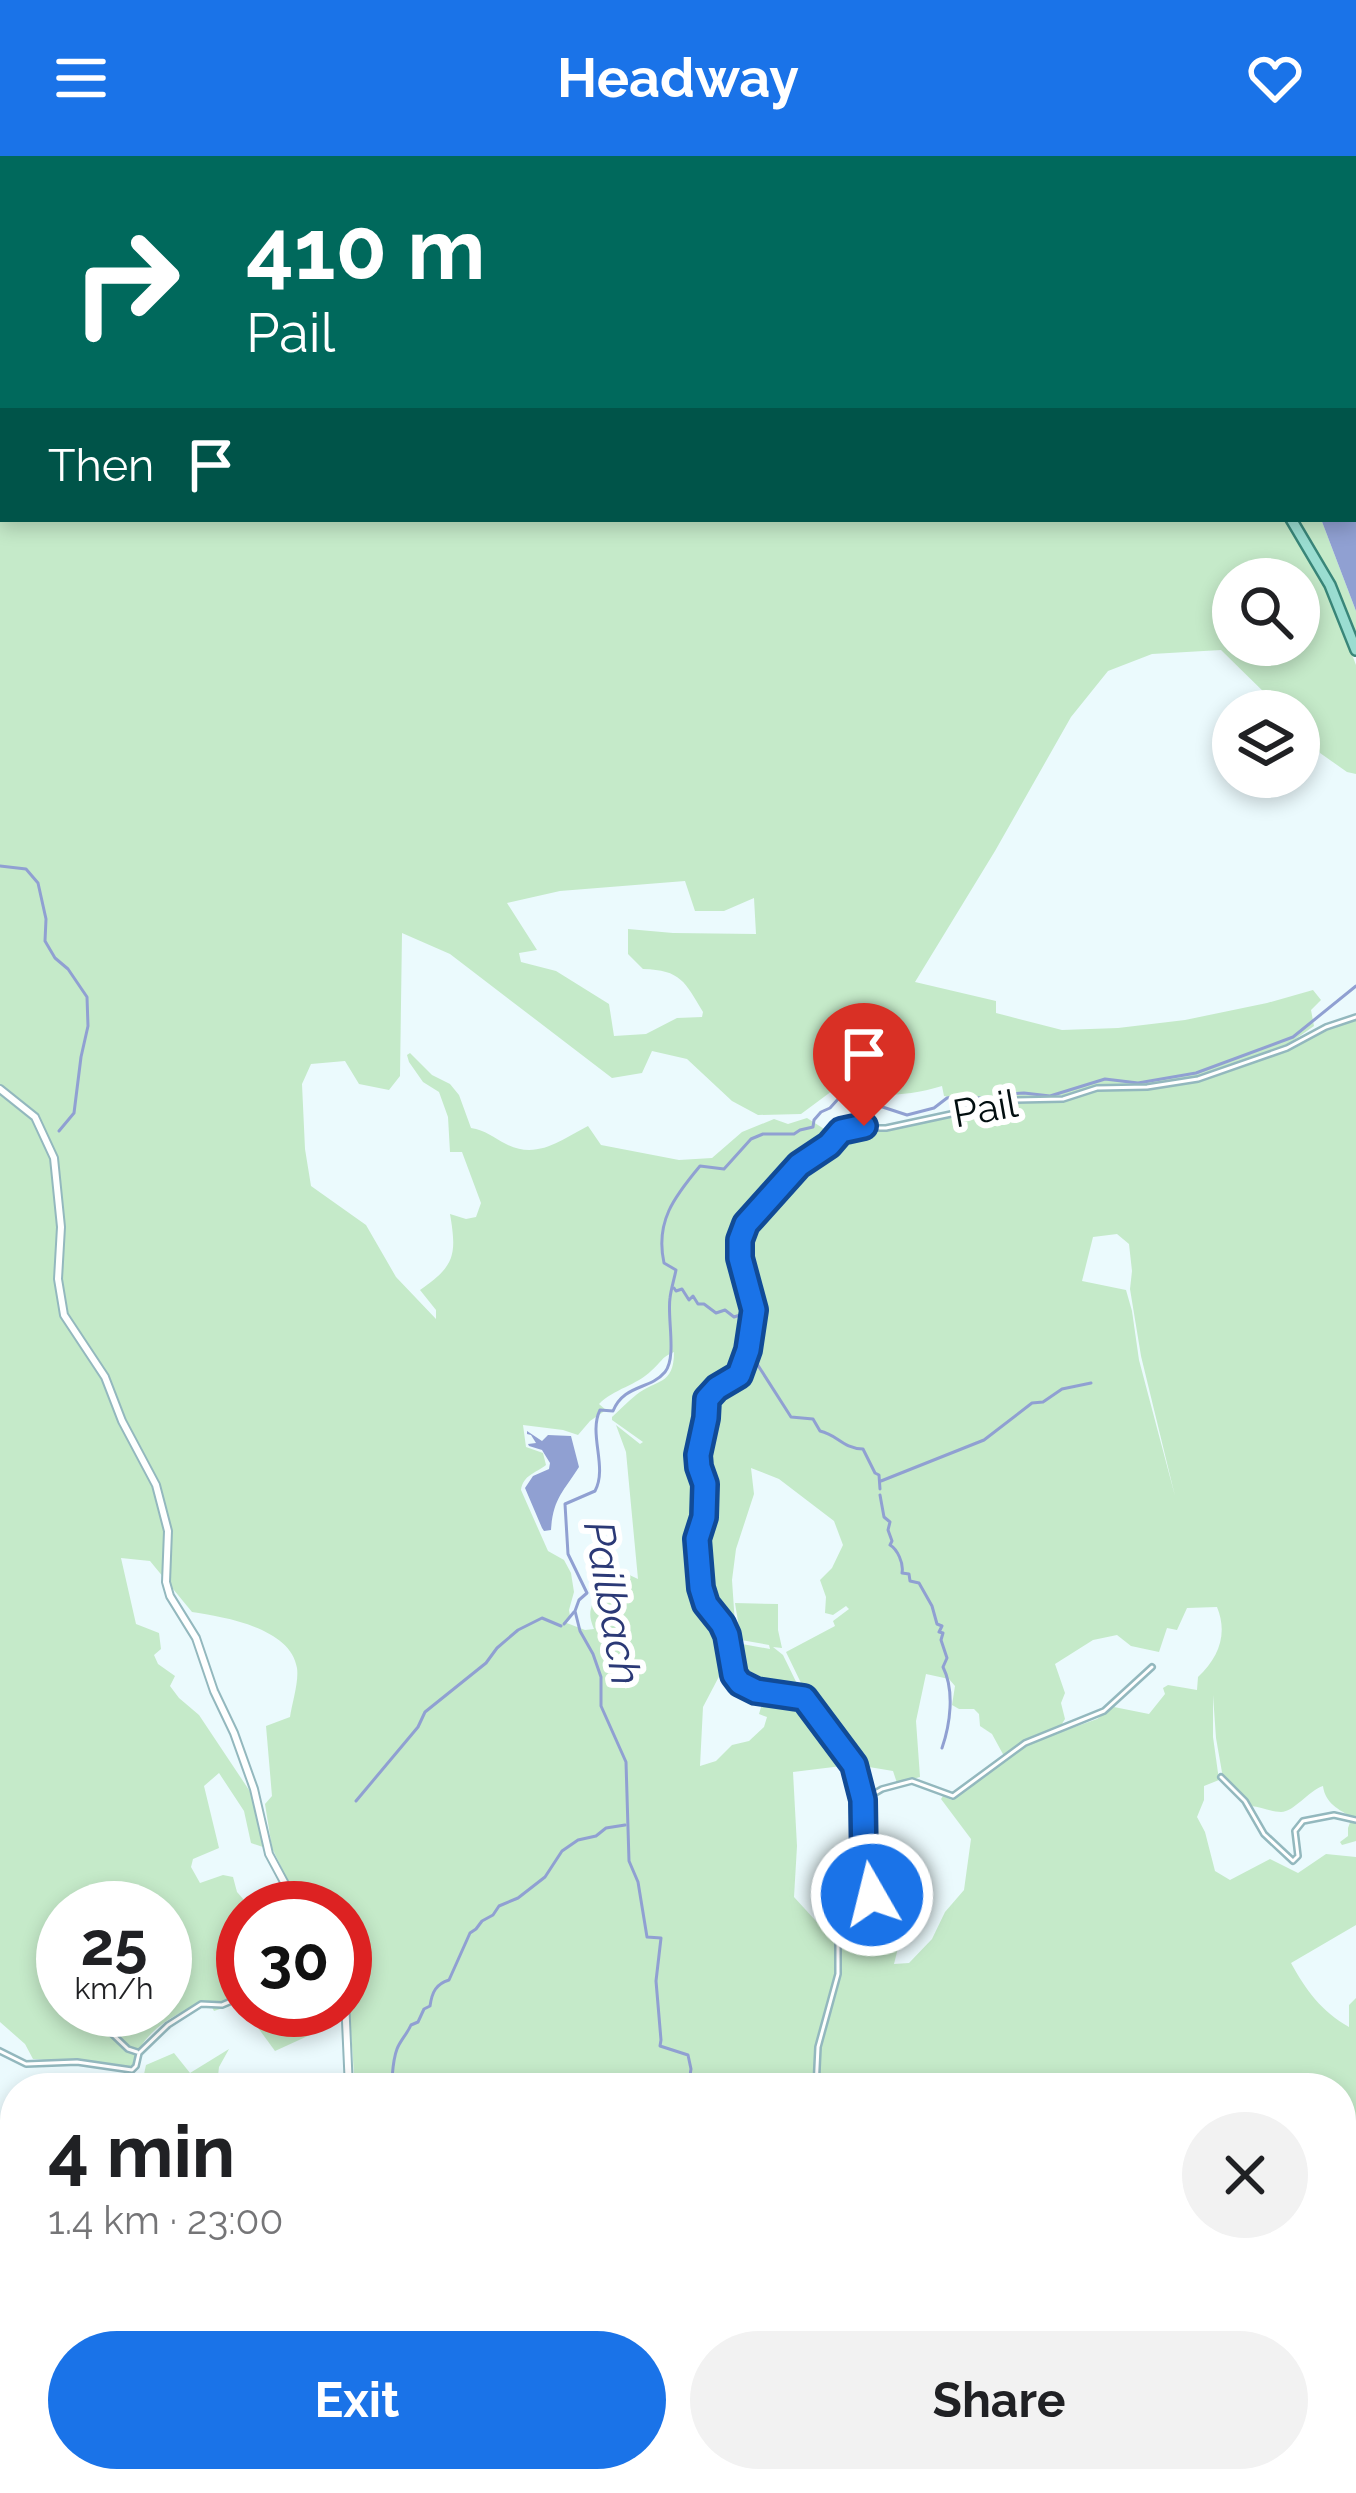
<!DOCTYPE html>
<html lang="en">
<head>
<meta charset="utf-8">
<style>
	:root { --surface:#fff; --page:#f2f2f2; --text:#202124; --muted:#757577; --accent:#1a73e8 }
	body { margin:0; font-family:Raleway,sans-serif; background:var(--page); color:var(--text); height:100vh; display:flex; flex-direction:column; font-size:45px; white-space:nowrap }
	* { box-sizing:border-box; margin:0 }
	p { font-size:39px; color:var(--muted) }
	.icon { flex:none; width:66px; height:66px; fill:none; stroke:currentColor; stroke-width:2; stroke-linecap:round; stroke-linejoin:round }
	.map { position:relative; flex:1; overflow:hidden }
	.side { position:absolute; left:0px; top:1917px; width:1356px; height:420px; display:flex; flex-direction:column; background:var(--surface); border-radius:48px 48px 0 0; box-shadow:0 6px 18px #0003 }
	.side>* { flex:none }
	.top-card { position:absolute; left:0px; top:0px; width:1356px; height:366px; box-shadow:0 6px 18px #0003; background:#00695c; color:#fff; overflow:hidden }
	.fabs { position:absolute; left:1212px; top:402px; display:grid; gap:24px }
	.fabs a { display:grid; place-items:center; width:108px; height:108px; border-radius:50%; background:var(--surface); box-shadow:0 6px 18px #0003; font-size:60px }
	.speed { position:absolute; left:36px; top:1725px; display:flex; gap:24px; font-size:60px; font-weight:700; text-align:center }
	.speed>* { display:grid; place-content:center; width:156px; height:156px; border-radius:50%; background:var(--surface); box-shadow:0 6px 18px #0003; line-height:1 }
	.speed small { font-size:30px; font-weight:400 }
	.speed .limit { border:18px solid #d22; background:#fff; color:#111 }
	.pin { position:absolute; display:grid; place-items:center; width:102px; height:102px; color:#fff; margin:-123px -51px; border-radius:50% 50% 50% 0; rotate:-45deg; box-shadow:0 0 12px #0007 }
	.pin .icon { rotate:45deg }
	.me { position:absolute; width:132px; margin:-66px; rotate:352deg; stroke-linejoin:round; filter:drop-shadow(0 0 9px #0008) }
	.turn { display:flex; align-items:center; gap:42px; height:252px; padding:0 48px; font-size:54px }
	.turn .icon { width:156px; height:156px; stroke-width:2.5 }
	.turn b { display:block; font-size:84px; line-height:102px }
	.then { display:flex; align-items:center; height:114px; padding:0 48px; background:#0003; gap:24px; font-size:45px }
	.round { display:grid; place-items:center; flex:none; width:126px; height:126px; border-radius:63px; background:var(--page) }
	.summary { display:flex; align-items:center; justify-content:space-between; height:204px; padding:0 48px }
	h1 { font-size:72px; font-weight:700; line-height:90px }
	.primary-button { display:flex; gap:24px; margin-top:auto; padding:24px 48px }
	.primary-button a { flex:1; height:138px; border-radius:72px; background:var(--accent); color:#fff; font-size:48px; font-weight:700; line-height:138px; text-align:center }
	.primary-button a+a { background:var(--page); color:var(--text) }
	header { display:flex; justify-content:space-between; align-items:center; height:156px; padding:0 48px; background:var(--accent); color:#fff; font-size:54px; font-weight:700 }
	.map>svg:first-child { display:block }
</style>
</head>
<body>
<header><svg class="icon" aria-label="menu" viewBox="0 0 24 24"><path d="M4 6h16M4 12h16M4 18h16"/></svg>Headway<svg class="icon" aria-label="heart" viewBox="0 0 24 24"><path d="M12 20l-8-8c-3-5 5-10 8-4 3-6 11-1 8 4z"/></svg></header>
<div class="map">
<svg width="1356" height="2337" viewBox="0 0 1356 2337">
	<rect width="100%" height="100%" fill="#ebfafd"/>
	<g fill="#c5eac9" fill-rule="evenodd">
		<path d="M0,129H3V363H1284L1331,443L1356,509V618L1347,616L1320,597L1308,561L1303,554L1273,545L1221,494L1152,498L1108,515L1071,561L995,695L915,826L996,845V857L1062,874L1118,872L1185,864L1267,847L1313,834L1321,844L1311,854L1314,870L1287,889L1261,900C1294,890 1323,872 1356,861V1685L1342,1689L1340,1686L1348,1680V1672L1352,1661C1339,1654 1325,1647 1323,1630C1308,1635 1294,1656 1281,1656C1272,1656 1261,1651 1251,1650L1241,1637L1223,1622L1216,1582L1213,1539V1581L1219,1624L1204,1630V1644L1197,1661L1205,1676L1215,1715L1230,1724L1270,1703L1298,1717L1326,1698L1356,1701V1769L1291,1807C1305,1833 1322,1856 1349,1871V1849L1356,1842V2337H312L308,2324L1341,2322V2090L1346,2064L1341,2063V1932H818C814,1882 842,1838 838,1788L863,1785L881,1770L885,1773L913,1723L916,1729L909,1739L901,1762L909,1774L898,1792L894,1808L909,1807L932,1783L945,1756L964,1734L971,1683L941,1643L943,1640L952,1644L1030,1587L1097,1563L1114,1551L1149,1558L1165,1538L1163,1532L1168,1529L1197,1534L1198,1521C1219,1501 1228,1478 1217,1451L1187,1452L1177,1474L1167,1472L1159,1496L1131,1490L1117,1479L1093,1484L1055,1508L1065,1537L1061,1547L1065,1563L1058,1574L1028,1583L1004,1600L992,1578L980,1570L979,1558L974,1553H959L952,1549L955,1530L949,1523L926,1518L916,1565L920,1621L897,1627L893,1615L857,1609L801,1527L786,1496L835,1470L833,1465L849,1453L846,1450L833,1459L825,1457L826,1441L820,1424L832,1412L843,1389L834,1365L779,1323L751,1312L754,1338L736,1393L732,1424L736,1483L709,1471L722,1499L724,1511L703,1551L700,1610L716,1605L732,1589L749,1585L764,1571L767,1561L759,1558L764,1541L770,1539L804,1545L844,1596L850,1609L793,1616L797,1690L794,1741L836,1787L837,1818L817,1889L815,1932H355L349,1847L345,1849V1752H265L271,1747L296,1741L272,1692L265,1648L272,1640L266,1570L290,1561C292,1547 299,1526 297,1512C291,1472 225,1461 192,1456L150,1405L121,1402L136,1468L159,1477L161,1493L154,1499L158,1508L175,1520L170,1530L179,1542L199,1559L251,1637L263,1691L251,1687L244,1655L219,1617L204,1630L219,1692L193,1703L191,1711L200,1727L223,1719L233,1721L237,1736L251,1752H243V1851L235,1848L214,1855L209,1845C177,1855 140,1876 132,1911L33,1903L25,1888L0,1866ZM1233,423H1299V489H1233ZM685,725L695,755H724L754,742L756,778L673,777L628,773V798L643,813C681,814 685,826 703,856L702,861L677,862L646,878L614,880L609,848L556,815L521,806L519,797L537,794L507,747L560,735ZM402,777L450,798L612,922L642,917L652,895L687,903L732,945L758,959L801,958L832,935C873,940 902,942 942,930L944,940L988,948L1017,940L1073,939L1063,943L1016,944L886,971H857L841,975L829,988L832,978L807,962L788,968L774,963L742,976L712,1002L679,1004L601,989L588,970C561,984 537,1004 506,988C494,982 485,974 471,972L459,939L450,928L432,919L410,897L407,899L409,906L423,926L439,936L448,961L450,996H462L481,1047L476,1061L466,1063L450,1058C457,1099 455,1110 420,1134L436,1154V1163L396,1121L366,1069L311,1030L305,993L302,928L311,908L345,905L359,928L389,934L400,920ZM1117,1078L1129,1088L1132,1115L1130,1133L1141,1200L1175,1340L1139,1204L1132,1155L1126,1134L1082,1125L1093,1081ZM674,1196C674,1230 656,1223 636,1239C627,1246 620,1254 612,1261V1264L643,1286L640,1288L616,1269L626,1296L638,1423L591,1401C589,1413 594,1420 595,1432C595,1452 585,1452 594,1473L585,1474L564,1466L570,1460L569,1454L574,1436L571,1417L564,1404L548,1395L521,1334C523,1319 536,1317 546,1309L543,1297L526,1291L523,1269L563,1274L578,1279L590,1265L606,1254L599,1248C614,1233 637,1229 651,1215C661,1207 661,1201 674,1196ZM63,1752H165V1854H134L141,1862L136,1877L110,1879L92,1865L103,1854H63Z"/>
		<path d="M1295,363H1321L1356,455V484Z"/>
		<path d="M735,1447L778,1448V1474L782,1492L773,1491L783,1499L802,1538L758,1534L745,1529L742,1488L770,1493L769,1489L741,1484Z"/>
		<path d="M245,1854H340L310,1879L275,1895Z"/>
		<path d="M229,1893L219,1911L217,1929L211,1932H141L146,1909L174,1897L190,1917Z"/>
		<path d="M0,2018L15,2020V2322H300L308,2337H0Z"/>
	</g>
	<g fill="#90a0d2">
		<path d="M1353,344L1356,352V455L1321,363H1353Z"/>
		<path d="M527,1275L542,1285L548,1279L571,1280L579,1311C563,1336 553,1343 551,1374L544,1375L542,1372L525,1332L533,1320L549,1313L550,1307L542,1294L529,1290L528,1288L536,1287L531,1279L527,1278Z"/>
	</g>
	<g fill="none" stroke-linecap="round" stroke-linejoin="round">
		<g stroke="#90a0d2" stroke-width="3">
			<path d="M0,710L26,713L38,727L46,763L45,785L55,802L68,813L87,841L88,870L81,901L74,957L59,975"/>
			<path d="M674,1132L676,1135L682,1133L689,1144L693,1140L698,1148H704L716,1157L725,1154L734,1161L740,1159L749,1161"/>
			<path d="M754,1163L756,1164L750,1193L752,1200L791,1261L813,1263L820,1275C838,1279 842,1292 863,1293L875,1317L879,1319L880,1333"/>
			<path d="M881,1325L984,1284L1032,1247L1043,1246L1062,1233L1091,1227"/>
			<path d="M880,1339L884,1361L890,1366L888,1374L892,1385L890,1389C897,1393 904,1407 902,1417L909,1418L910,1425L919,1427L932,1450L937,1468L942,1470L939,1476L943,1477L941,1484L947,1502L943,1511C955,1535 950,1569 942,1592"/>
			<path d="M564,1468L574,1456"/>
			<path d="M356,1645L418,1571L425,1556L486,1507L497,1492L518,1474L542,1462L561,1470"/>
			<path d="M391,1932C393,1919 392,1906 397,1893C400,1885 407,1878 411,1869L418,1866L424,1853L430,1850C432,1836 436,1828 449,1824L470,1777L476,1773L482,1765L493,1759L499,1750L518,1742L545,1721L562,1695L578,1684L596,1680L606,1672L625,1669"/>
			<path d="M688,1932L691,1913L688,1899L660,1890L661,1884L656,1825L661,1782L647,1781L638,1726L629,1705L626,1606L601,1550V1521L593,1498L580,1475L575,1455L579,1444L587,1437L568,1398L565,1348L595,1335C608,1311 588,1278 600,1254L613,1255C624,1228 650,1234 665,1216C677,1201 667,1162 670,1142C671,1133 674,1124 676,1114L664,1107C655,1066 674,1041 700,1010L724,1013L751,983L763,978H794L800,974L813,971L814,964L821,956L830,952L839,942L849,940L907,959L934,952L947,942L958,940L1001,944L1010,938L1024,937L1050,940L1105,923L1138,927L1196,917L1293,881L1356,830"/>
			<path d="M667,2337V2322"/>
		</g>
		<defs>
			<g id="minor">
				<path d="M535,0V3"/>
				<path d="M945,0L950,3"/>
				<path d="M1221,1621L1245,1645L1264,1678L1293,1705L1298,1700L1295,1675L1303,1665L1334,1659L1356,1664"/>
				<path d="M865,1643L882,1633L912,1625L953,1640L1025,1587L1104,1555L1152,1511"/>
				<path d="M863,1697L872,1739"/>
				<path d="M262,1752L270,1743L291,1740"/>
				<path d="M107,1873L128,1893L137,1896"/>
				<path d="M0,1895L26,1908L77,1906L132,1914L136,1910L139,1897L168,1869L201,1848L222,1849L229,1846L243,1823"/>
				<path d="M816,1932L818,1891L838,1818V1780L863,1695V1644L854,1609L810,1547L797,1539L746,1532L734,1519L727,1479L722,1468L706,1448L697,1399V1383L704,1361L705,1328L699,1311L698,1299L706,1262L707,1243L717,1232L729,1227L743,1213L752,1165V1142L741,1102L740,1084L746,1068L783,1023L848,972H886L1016,944L1063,943L1097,932L1147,931L1198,923L1287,892L1326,871L1356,861"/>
			</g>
			<g id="tertiary">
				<path d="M0,933L35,961L54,1002L61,1071L58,1123L64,1159L105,1221L122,1265L156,1329L168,1375L166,1426L170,1440L196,1482L214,1535L234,1577L254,1633L269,1698L298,1752"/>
				<path d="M345,1843L349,1932"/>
				<path d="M303,2322L310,2337"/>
			</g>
			<g id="secondary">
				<path d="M1353,128L1356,134"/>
				<path d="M1353,245L1356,251"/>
			</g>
			<g id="primary">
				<path d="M209,3L271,0L423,3"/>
				<path d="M0,27H3"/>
				<path d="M1291,363L1330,429L1356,494"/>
			</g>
			<g id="motorway">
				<path d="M1216,0L1218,3"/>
				<path d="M1232,0L1234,3"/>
				<path d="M1247,0L1249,3"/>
				<path d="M1276,0L1278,3"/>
				<path d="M1353,163L1356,171"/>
				<path d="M1353,188L1356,194"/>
				<path d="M1353,208L1356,213"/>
			</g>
		</defs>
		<use href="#minor" stroke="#93b8be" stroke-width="8"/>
		<use href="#tertiary" stroke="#93b8be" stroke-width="10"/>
		<use href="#secondary" stroke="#93b8be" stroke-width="12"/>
		<use href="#primary" stroke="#398679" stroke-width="14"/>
		<use href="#motorway" stroke="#398679" stroke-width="15"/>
		<use href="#minor" stroke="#fff" stroke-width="3"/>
		<use href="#tertiary" stroke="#fff" stroke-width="6"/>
		<use href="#secondary" stroke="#fff" stroke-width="8"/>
		<use href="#primary" stroke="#9addd1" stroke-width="9"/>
		<use href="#motorway" stroke="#56c6b2" stroke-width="10"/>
		<defs>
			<g id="rail">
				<path d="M1319,0L1321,3"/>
				<path d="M1353,54L1356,59"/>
			</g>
		</defs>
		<use href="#rail" stroke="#475456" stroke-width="8"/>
		<use href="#rail" stroke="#fff" stroke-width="3" stroke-dasharray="9" stroke-linecap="butt"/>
	</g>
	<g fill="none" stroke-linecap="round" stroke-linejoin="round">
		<defs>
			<path id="route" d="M864,970L841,975L829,989L799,1009L746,1068L740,1084V1102L754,1154L748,1194L739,1219L717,1232L707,1243L706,1262L698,1299L699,1311L705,1328L704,1361L697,1383L701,1432L706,1448L722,1468L727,1479L734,1519L740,1527L756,1535L804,1542L854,1609L863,1644L864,1708L872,1739"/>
		</defs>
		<use href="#route" stroke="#114b97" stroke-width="30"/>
		<use href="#route" stroke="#1a73e8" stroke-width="21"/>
	</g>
	<g text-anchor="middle" stroke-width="12" stroke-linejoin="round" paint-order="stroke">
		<g font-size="39" fill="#020e10" stroke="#fff">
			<text transform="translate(985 952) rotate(-10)" y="14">Pail</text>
		</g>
		<g font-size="42" font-style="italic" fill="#2b3976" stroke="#fff">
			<text transform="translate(613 1447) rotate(80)" y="15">Pailbach</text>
		</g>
	</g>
</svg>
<div class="fabs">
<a><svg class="icon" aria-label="search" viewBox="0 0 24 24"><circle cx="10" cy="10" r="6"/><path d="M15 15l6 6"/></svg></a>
<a><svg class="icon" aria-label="layers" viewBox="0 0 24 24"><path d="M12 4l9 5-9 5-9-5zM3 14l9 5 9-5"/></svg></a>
</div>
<div class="speed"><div>25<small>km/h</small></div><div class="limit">30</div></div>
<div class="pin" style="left:864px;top:970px;background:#d93025"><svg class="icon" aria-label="arrive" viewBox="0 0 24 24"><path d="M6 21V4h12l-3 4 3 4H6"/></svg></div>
<svg class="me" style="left:872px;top:1739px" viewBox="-20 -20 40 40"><circle r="17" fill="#1a73e8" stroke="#fff" stroke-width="3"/><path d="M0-11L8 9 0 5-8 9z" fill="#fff"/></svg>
<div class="top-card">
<div class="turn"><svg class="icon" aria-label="right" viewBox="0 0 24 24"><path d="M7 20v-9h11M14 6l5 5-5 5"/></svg><div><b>410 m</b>Pail</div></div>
<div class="then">Then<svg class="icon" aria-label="arrive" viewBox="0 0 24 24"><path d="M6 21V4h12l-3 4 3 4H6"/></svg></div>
</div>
<section class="side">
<div class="summary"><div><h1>4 min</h1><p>1.4 km · 23:00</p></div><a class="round"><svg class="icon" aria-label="close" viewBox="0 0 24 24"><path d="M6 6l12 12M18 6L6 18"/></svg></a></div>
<div class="primary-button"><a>Exit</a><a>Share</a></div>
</section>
</div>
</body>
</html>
